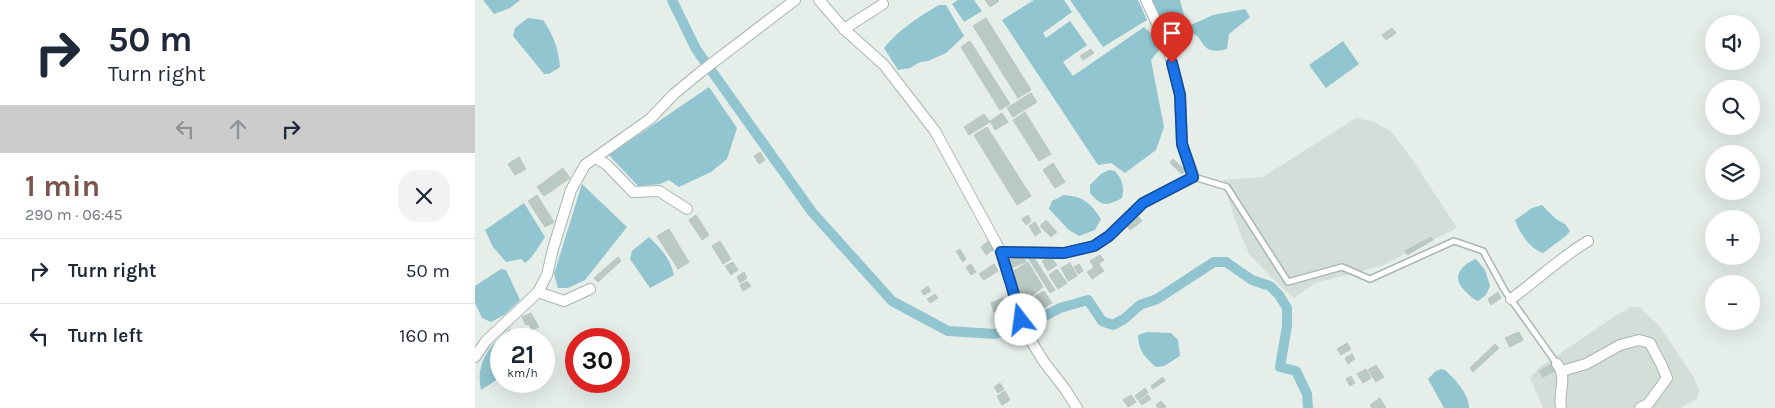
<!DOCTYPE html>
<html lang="en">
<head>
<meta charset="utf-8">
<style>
	:root { --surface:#fff; --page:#f2f2f3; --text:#1f2937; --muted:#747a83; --line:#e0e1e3; --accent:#7b554c }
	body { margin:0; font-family:Karla,sans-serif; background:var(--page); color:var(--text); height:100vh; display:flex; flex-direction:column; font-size:19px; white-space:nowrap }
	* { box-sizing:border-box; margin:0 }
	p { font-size:16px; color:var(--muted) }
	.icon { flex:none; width:28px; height:28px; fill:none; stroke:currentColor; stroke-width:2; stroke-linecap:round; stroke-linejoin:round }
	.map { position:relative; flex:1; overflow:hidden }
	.panel { display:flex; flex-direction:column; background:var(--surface); width:475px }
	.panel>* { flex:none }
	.banner { background:#fff; color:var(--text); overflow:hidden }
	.fabs { position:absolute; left:1230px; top:15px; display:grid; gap:10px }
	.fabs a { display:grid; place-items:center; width:55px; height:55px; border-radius:50%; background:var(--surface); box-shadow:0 5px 20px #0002; font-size:25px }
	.speed { position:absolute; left:15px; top:328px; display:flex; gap:10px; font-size:25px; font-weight:700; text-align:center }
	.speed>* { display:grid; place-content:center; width:65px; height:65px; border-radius:50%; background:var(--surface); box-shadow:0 5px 20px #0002; line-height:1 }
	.speed small { font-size:12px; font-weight:400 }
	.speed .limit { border:8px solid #d22; background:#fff; color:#111 }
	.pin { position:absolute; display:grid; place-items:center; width:42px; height:42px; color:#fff; margin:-51px -21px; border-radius:50% 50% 50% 0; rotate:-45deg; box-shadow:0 0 5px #0007 }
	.pin .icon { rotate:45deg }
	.me { position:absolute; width:55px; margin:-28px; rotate:345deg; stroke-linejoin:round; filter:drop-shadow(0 0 4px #0008) }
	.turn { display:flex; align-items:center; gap:18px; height:105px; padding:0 25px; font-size:22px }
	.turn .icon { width:65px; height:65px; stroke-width:2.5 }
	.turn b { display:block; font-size:35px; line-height:42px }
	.lanes { display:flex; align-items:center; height:48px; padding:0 25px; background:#0003; justify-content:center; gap:25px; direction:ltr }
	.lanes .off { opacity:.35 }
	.round { display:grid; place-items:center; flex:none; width:52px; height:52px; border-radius:20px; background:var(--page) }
	.summary { display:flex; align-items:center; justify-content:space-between; height:85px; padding:0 25px }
	h1 { font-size:30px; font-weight:700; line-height:38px; color:var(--accent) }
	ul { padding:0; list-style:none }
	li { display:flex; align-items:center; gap:15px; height:65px; padding:0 25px; border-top:1px solid var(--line) }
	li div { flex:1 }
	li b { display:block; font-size:19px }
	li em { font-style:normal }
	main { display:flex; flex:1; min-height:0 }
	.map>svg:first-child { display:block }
</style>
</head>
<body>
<main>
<section class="panel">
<div class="banner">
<div class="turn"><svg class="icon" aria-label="right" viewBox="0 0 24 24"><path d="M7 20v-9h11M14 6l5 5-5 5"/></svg><div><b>50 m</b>Turn right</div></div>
<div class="lanes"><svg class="icon off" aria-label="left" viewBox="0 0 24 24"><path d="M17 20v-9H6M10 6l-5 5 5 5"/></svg><svg class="icon off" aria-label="ahead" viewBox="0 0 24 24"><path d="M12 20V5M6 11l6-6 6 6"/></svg><svg class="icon" aria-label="right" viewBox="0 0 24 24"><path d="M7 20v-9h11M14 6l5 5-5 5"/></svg></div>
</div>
<div class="summary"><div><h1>1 min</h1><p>290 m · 06:45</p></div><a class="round"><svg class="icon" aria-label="close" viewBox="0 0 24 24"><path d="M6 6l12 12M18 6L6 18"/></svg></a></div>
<ul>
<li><svg class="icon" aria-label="right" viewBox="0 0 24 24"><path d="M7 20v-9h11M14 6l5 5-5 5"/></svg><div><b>Turn right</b></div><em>50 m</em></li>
<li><svg class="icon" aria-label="left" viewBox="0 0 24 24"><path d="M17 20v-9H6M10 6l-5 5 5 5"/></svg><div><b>Turn left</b></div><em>160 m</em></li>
</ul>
</section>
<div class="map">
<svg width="1300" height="408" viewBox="0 0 1300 408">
	<rect width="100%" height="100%" fill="#e6eeea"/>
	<g fill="#d4ded9">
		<path d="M881,118L897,121L916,131L937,159L982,228L906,266L840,283L819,298L801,282L774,254L760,220L748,180L788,177Z"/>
		<path d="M1156,307H1164L1185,327L1219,378L1224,389L1223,398L1205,408H1068L1055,378L1065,367L1140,316Z"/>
	</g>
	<g fill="#91c5d0">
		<path d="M8,0H45L35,8L19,14Z"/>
		<path d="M483,0H499L507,11L489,22L477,4Z"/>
		<path d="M559,0H589L597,12L568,33L571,38L595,21L612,45L588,62L598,76L669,27L680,37L684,50L676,60L689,127L681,150L650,173L636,163L623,165L527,20Z"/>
		<path d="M595,0H663L672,20L628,47Z"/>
		<path d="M677,0H705L709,15L716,25L738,15L770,9L775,17L754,34L752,49C723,57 731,35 715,33C710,33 703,36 699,38C687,30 681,13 677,0Z"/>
		<path d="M464,5H471L489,36L471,53L453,61L445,62L435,68L423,70L409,48C423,30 445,16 464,5Z"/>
		<path d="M53,18L68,20C79,36 83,48 85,67L74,74H69L38,36L40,28Z"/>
		<path d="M868,41L884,64L851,88L834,65Z"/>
		<path d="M234,87L262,128L252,159L236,172L204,187L194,180L185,184L163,186L134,155Z"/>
		<path d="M634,170L640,171C647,179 650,187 647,198C631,206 627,207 615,193V185L626,174Z"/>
		<path d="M107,184L152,227L110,280L93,288H83L79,274Z"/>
		<path d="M589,195C610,197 615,203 626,219L620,230L604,236L594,230L574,209L577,201Z"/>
		<path d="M49,203L70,237C63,247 59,256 50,263L46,259L31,262L18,247L10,230Z"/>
		<path d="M1067,205L1081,219L1090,224L1095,231L1091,236L1068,253C1055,249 1044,232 1040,220L1057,208Z"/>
		<path d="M174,237C186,249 195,258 199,275L175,288L155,259L157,251Z"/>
		<path d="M1001,259L1010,270L1015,286L1011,295L1003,301C998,299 994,295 990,291C976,277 985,266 1001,259Z"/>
		<path d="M26,269L31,270L45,300L29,315L16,322L7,318L0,303V286Z"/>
		<path d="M35,329L42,339H26V377L6,390C0,364 15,344 35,329Z"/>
		<path d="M672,332L696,333L703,340L705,356L689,366L681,367C670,358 663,350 663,335Z"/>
		<path d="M966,369L970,370C980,379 994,394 994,408H969L953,379L961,371Z"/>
	</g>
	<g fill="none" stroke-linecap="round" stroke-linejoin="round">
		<path stroke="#91c5d0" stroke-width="10" d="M197,0L221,49L337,212L417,301L473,331L520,334L558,322L585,308L613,300L627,321L638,325L649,319L665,305L682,299L739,262H751L777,280L795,286L804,295L812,308V326L805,367L821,371L832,394L833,408"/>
	</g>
	<g fill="#bbc9c3" stroke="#b8c7c1">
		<path d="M510,0H523L524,1L515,7Z"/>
		<path d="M511,18L556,90L543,98L498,26Z"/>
		<path d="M917,28L921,33L911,40L907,35Z"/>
		<path d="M495,41L535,104L525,110L486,47Z"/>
		<path d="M616,49L619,53L608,60L605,56Z"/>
		<path d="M556,93L562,102L538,117L532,108Z"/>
		<path d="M550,112L576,154L564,161L538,120Z"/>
		<path d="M527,113L533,122L520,130L515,121Z"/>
		<path d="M509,114L515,122L494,135L489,127Z"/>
		<path d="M512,127L556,196L542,205L499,135Z"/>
		<path d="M285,152L290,160L284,164L279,156Z"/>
		<path d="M44,157L51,169L40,175L33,164Z"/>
		<path d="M698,159L710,170L707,174L695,163Z"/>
		<path d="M578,163L590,182L580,188L568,170Z"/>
		<path d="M88,168L95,178L69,196L62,187Z"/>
		<path d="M62,195L79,222L70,227L53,201Z"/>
		<path d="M221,215L234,235L227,240L214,220Z"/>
		<path d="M553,215L556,221L551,225L547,219Z"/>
		<path d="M663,216L667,221L655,230L651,225Z"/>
		<path d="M571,220L582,232L576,237L565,226Z"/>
		<path d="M560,222L566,232L560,236L554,226Z"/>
		<path d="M194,229L214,262L203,269L182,236Z"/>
		<path d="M956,237L958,240L932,255L930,251Z"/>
		<path d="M245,241L256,259L248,264L237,246Z"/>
		<path d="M513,241L519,249L511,255L506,247Z"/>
		<path d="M485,249L491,259L488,262L481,251Z"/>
		<path d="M556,253L580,290L575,293L552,256Z"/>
		<path d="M548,254L551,262L536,268L533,261Z"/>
		<path d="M625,255L629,260L619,267L615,261Z"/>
		<path d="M575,256L582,265L573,271L567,261Z"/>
		<path d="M143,257L146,261L123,282L119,278Z"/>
		<path d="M258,262L263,270L256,275L250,266Z"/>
		<path d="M553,262L568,287L546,304L537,272Z"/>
		<path d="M595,263L602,276L593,281L586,268Z"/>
		<path d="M496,264L501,272L496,275L491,267Z"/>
		<path d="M519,264L523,271L509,280L504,274Z"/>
		<path d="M604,264L608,271L603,274L599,267Z"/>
		<path d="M624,264L629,271L617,279L612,272Z"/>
		<path d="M582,269L592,283L583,289L574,275Z"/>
		<path d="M269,272L272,278L265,283L262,277Z"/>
		<path d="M272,281L276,286L268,291L265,285Z"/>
		<path d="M453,286L456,291L449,295L446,291Z"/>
		<path d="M569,291L577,303L568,308L560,296Z"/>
		<path d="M1023,292L1026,298L1016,305L1013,299Z"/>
		<path d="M460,294L463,298L455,303L452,299Z"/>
		<path d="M528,298L531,308L519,312L516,303Z"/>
		<path d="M558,300L563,309L555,314L550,305Z"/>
		<path d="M535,309L540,317L534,321L529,313Z"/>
		<path d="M56,313L64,327L57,330L54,324L51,325L47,317Z"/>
		<path d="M1044,332L1048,340L1035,347L1030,338Z"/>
		<path d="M872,343L876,349L866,355L862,349Z"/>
		<path d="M1020,344L1024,348L998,372L995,368Z"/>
		<path d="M877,354L880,359L873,364L870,358Z"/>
		<path d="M1076,364L1080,371L1068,377L1064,371Z"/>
		<path d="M901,365L909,377L901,382L893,370Z"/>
		<path d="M891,369L896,378L888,383L882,374Z"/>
		<path d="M876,376L880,383L875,386L871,379Z"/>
		<path d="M688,377L690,381L678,389L676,386Z"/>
		<path d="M525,383L529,389L523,393L519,387Z"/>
		<path d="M670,388L673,393L663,400L660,396Z"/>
		<path d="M530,391L535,400L527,405L522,396Z"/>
		<path d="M656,395L661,402L653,407L648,400Z"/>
		<path d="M673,395L676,399L667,405L664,401Z"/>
		<path d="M905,398L911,408H897L895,405Z"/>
		<path d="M686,401L691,407L683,408L681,405Z"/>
	</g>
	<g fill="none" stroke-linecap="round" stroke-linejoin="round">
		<defs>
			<path id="service" d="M719,177L752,187L813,282L867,267L895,279L979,241L1008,251L1030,291L1082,364"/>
			<g id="minor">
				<path d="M344,0L369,29L409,65L460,131L526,252L536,284L546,320L550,331L569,362L590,389L602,408"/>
				<path d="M369,29L408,4"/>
				<path d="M121,158L132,165L158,192L184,191L212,209"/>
				<path d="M526,252L589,253L619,246L634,236L668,203L719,177L707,144L705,95L693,47L671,0"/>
				<path d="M63,292L72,275L78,249L96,190L110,165L175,119L199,94L227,71L320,0"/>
				<path d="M1036,299C1062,280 1085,258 1113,241"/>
				<path d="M0,357L11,341L63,292L89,301L115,289"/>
				<path d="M1082,364C1093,378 1083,390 1086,408"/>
				<path d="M1087,371L1111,364L1145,345L1164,340L1175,343L1186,364L1192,378L1173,404L1165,408"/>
			</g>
		</defs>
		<use href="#service" stroke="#a8b6b1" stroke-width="8"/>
		<use href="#minor" stroke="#a8b6b1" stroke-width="12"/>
		<use href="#service" stroke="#fff" stroke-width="5"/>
		<use href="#minor" stroke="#fff" stroke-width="10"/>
	</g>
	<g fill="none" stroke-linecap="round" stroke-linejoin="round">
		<defs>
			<path id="route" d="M546,320L536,284L526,252L589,253L619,246L634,236L668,203L718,177L707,144L705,95L697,63"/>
		</defs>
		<use href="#route" stroke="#114b97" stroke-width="12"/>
		<use href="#route" stroke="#1a73e8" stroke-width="9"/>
	</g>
</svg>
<div class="fabs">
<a><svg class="icon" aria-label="sound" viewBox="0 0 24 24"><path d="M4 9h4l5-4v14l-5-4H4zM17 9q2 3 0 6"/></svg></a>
<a><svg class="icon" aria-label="search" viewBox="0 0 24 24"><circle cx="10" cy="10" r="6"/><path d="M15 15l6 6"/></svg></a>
<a><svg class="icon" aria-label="layers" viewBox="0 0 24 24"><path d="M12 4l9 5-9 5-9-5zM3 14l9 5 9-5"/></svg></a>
<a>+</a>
<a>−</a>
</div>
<div class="speed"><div>21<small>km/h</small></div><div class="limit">30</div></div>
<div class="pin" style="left:697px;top:63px;background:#d93025"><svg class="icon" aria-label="arrive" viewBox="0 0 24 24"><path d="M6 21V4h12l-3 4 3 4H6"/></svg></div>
<svg class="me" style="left:546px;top:320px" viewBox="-20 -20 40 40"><circle r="19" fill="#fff"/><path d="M0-13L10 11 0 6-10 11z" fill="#1a73e8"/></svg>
</div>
</main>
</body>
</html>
